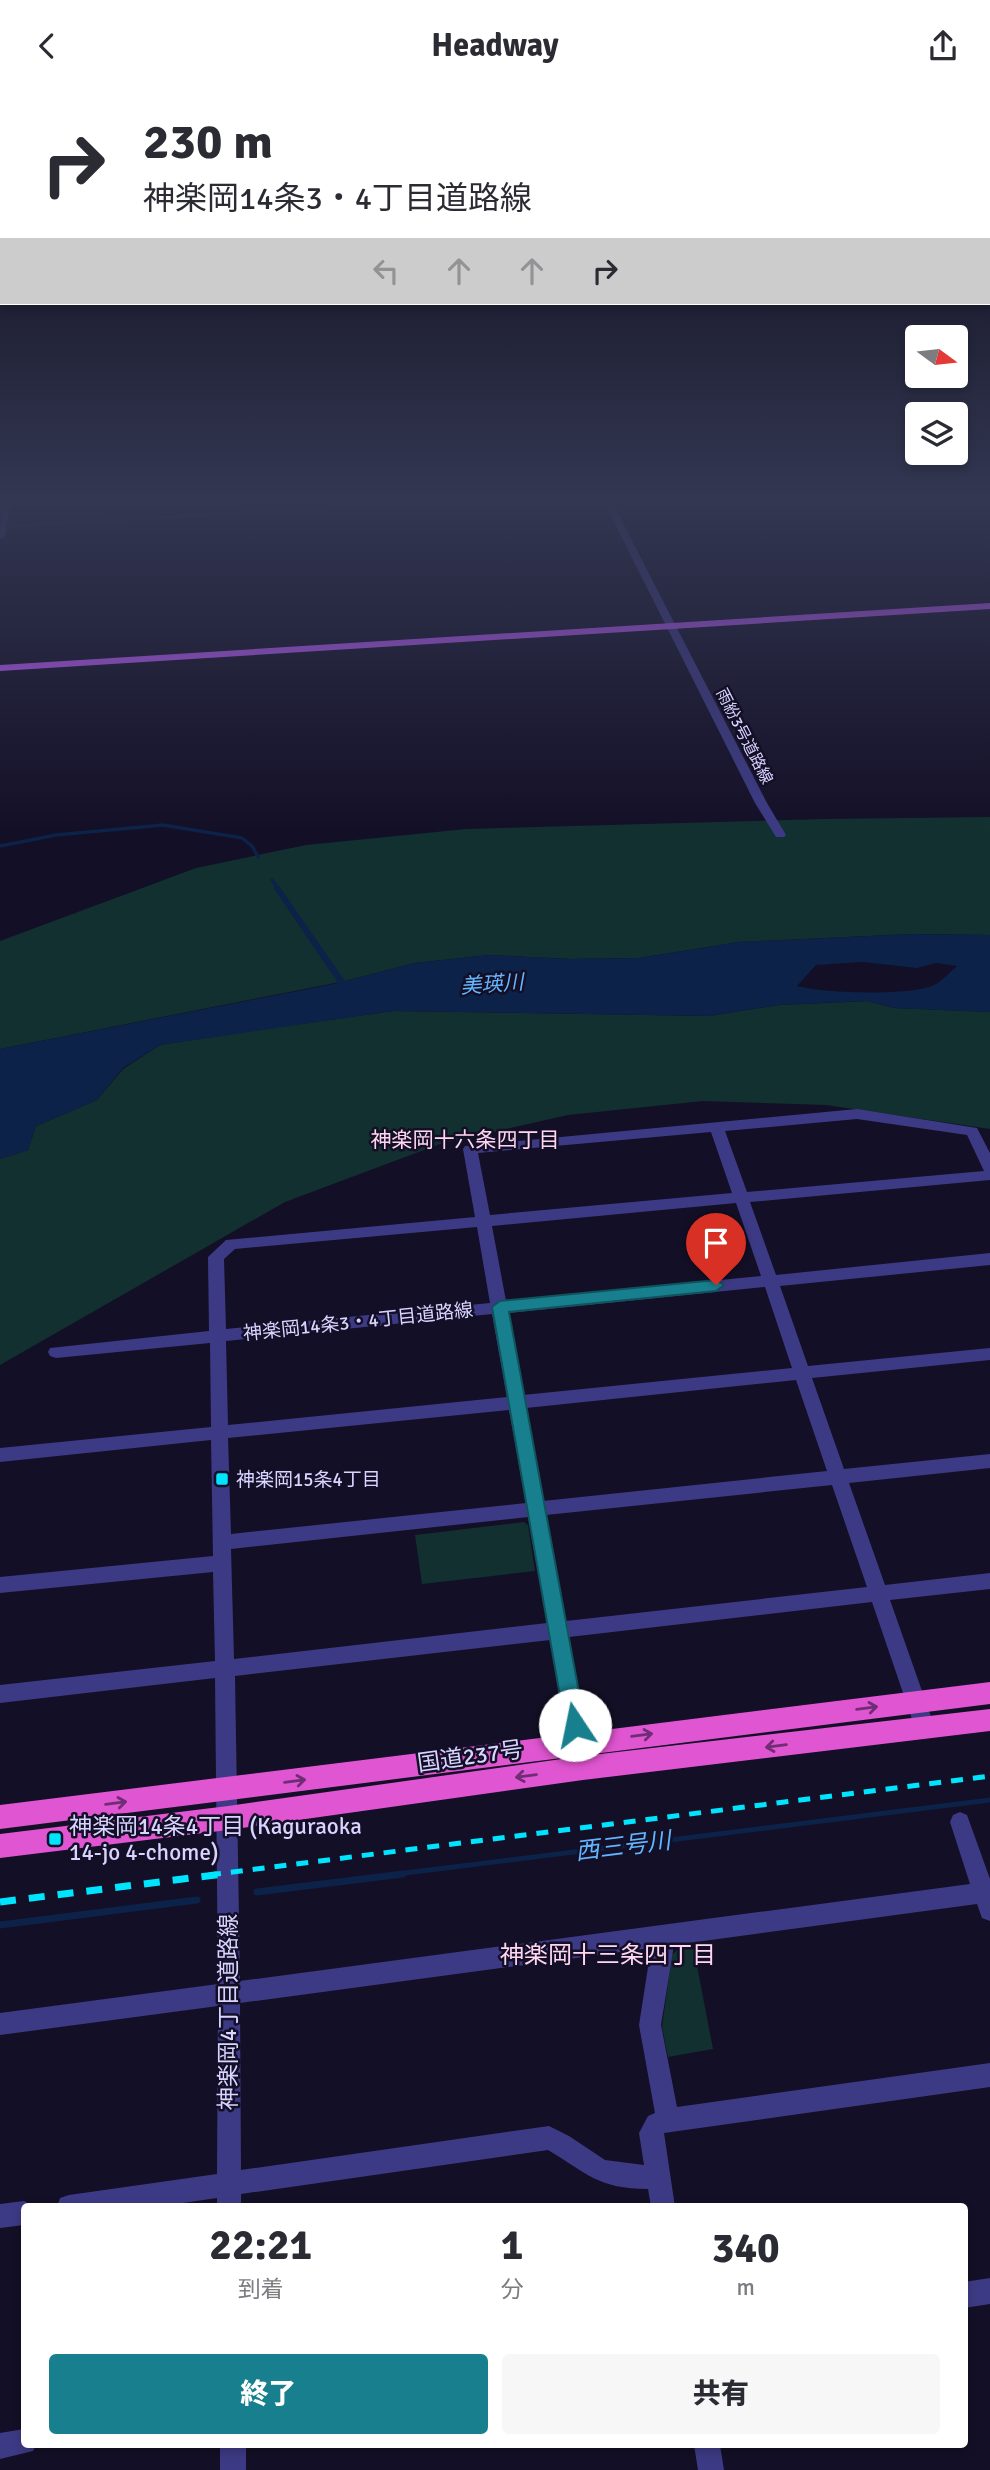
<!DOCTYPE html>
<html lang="ja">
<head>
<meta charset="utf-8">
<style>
	:root { --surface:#fff; --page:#f7f7f7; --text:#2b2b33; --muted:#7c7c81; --accent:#187f8f }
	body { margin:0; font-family:Signika,"Noto Sans JP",sans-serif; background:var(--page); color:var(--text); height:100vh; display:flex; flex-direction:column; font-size:26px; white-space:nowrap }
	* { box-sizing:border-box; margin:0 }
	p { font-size:23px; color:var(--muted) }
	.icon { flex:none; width:38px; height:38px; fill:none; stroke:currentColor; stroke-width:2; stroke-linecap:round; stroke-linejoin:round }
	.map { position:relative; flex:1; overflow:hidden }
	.drawer { position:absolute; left:21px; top:2112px; width:947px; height:245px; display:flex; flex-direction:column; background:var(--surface); border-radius:7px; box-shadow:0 4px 10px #0003 }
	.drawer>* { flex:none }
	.top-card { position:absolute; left:0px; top:0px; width:990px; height:214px; box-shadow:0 4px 10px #0003; background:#fff; color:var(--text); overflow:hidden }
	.needle { width:46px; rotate:105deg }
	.buttons { position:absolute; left:905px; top:234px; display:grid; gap:14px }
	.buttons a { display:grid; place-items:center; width:63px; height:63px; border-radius:7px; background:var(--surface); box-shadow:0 4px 10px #0003; font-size:35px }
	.pin { position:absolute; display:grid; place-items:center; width:60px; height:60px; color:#fff; margin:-72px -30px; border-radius:50% 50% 50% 0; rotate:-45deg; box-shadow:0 0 7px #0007 }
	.pin .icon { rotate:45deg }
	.me { position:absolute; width:77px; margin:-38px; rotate:349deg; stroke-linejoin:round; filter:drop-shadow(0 0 5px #0008) }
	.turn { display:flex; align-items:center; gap:24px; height:147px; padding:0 28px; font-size:32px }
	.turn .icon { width:91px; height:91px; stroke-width:2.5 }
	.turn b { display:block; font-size:49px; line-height:60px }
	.lanes { display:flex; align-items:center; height:66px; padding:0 28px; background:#0003; justify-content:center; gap:35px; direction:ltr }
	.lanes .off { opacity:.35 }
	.eta { display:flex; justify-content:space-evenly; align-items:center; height:119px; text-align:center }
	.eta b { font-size:42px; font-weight:800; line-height:49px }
	.primary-button { display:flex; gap:14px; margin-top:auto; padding:14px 28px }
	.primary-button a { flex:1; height:80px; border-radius:7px; background:var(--accent); color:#fff; font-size:28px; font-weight:800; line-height:80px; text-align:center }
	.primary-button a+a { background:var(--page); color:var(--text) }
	header { display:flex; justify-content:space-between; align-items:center; height:91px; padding:0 28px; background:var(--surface); font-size:32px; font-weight:800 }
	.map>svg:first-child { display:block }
</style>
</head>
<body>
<header><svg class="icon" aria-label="back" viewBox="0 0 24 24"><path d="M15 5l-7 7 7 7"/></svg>Headway<svg class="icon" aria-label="share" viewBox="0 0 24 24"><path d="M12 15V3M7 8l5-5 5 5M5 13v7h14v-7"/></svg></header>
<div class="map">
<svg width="990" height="2379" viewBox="0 0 990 2379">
	<rect width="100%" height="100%" fill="#130f26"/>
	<g fill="#12302f">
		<path d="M990,726V844L912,843L739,851L639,867L570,868L489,864L415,872L345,890L0,958V850L196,777L306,754L466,738L824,728Z"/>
		<path d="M868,910L894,917L990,921V1038L826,1014L703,1010L568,1024L440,1053L285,1111L0,1274V1068L28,1059L36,1035L97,1009L123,978L160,954L265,938L393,920L709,925L779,914Z"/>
		<path d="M524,1431L528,1434L535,1480L422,1493L415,1444Z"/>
		<path d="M683,1853L694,1859L713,1958L668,1966L662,1936L672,1864Z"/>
	</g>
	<path fill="#0c2248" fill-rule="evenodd" d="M279,795L345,890L415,872L489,864L570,868L639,867L739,851L912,843L990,844V921L894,917L868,910L779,914L709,925L393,920L160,954L123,977L97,1009L36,1035L28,1059L0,1068V958L338,892L273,796ZM863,871L917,877L936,872L957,875C950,881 940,892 932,895C906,905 823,902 797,895L816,874Z"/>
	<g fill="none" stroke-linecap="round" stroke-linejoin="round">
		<path stroke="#0c2248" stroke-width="2.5" d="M12,435L483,409"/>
		<g stroke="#0c2248" stroke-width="3.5">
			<path d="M0,755L56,744L163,734L242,747L252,755L258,766"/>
			<path d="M272,789L280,800"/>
		</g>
		<path stroke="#0c2248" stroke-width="5" d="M389,1784L990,1709"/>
		<g stroke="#0c2248" stroke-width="7">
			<path d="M257,1801L403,1783"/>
			<path d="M0,1834L197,1809"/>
		</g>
		<g fill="#3d3a85" fill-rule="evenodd">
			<path d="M603,409H611L767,712L786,744L784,746H776L755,712Z"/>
			<path d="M857,1018L977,1037L990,1062V1089L750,1111L776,1184L990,1162V1174L780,1195L808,1275L990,1257V1269L812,1287L844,1378L990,1363V1377L849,1392L885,1494L990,1482V1498L890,1509L935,1637L932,1643L925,1646L918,1643L915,1637L872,1511L569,1546L590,1661L587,1668L580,1670L573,1668L570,1661L550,1549L235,1585L240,1890L970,1793L950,1731L953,1724L960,1721L967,1724L990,1788V1830L982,1827L977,1813L674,1854L661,1934L677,2016L990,1972V1996L664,2042L675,2116H651L648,2098C598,2098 587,2082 548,2059L241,2103V2116H217V2107L156,2116H57L60,2107L69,2104L217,2083L218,1915L0,1944V1922L218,1893L215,1587L0,1612V1594L215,1570L213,1481L0,1502V1486L213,1465L211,1349L0,1371V1357L211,1336L210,1252L56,1267L50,1265L48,1261L50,1257L209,1240L208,1166L226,1149L475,1126L463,1058L465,1055ZM857,1028L967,1044L984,1080L747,1101L725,1040ZM711,1041L732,1102L490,1124L478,1062ZM736,1112L761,1185L506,1210L492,1135ZM477,1136L490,1212L226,1238L224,1168L235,1158ZM765,1196L792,1277L523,1304L508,1222ZM492,1223L507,1306L228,1334L226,1250ZM796,1289L827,1380L543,1410L526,1317ZM509,1319L526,1412L231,1443L228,1347ZM832,1394L867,1496L566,1530L546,1424ZM528,1426L547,1532L234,1568L231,1458ZM651,1857L639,1934L655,2022L648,2025L639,2042L644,2074L605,2069L569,2045L549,2035L241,2079L240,1912Z"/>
			<path d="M24,2110L34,2116H24V2134L0,2137V2113Z"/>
			<path d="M990,2187V2213L964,2217V2191Z"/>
			<path d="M24,2338V2354H36L33,2360L0,2368V2342Z"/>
			<rect x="220" y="2354" width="26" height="25"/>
			<path d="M694,2354H720L724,2379H698Z"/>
		</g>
		<path fill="#3d3a85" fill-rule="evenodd" d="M1,409H11L5,445L0,448Z"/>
		<path fill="#c25bff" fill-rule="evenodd" d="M990,512V518L0,580V574Z"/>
		<g fill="#e055d1" fill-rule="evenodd">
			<path d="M990,1591V1613L0,1738V1714Z"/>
			<path d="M990,1618V1640L583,1689L228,1739L0,1767V1743L228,1715L583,1665Z"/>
		</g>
		<path stroke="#00e5ff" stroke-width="5" stroke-dasharray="12 10" stroke-linecap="butt" d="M209,1784L990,1685"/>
		<path stroke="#00e5ff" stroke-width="7" stroke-dasharray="16 13" stroke-linecap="butt" d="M0,1811L223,1783"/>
	</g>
	<defs><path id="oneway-shaft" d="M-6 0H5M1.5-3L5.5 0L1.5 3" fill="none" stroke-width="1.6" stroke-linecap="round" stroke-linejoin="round" transform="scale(1.75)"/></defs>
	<g stroke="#6f2e73">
		<use href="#oneway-shaft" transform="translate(867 1617) rotate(-7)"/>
		<use href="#oneway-shaft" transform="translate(642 1644) rotate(-7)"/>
		<use href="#oneway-shaft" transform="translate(776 1655) rotate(173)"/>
		<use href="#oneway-shaft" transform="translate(526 1685) rotate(172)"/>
		<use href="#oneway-shaft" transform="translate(295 1690) rotate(-7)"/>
		<use href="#oneway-shaft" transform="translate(116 1712) rotate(-7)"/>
	</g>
	<linearGradient id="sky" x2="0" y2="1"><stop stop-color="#0a0815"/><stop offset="0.55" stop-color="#333752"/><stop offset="1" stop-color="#333752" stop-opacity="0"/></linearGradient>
	<rect width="990" height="742" fill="url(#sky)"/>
	<path fill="#187f8f" stroke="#10535d" stroke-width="2" d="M716,1189L724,1194L716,1200L509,1221L585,1634L582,1640L575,1643L568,1640L565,1634L492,1216L500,1210Z"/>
	<g fill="#00e5ff" stroke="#130f26" stroke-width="2.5">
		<rect x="215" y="1381" width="14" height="14" rx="3.5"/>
		<rect x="48" y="1741" width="14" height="14" rx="3.5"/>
	</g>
	<g text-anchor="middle" stroke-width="5" stroke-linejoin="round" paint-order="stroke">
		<g font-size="16" fill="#d9d4ff" stroke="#130f26">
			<text transform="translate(745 645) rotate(63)" y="6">雨紛3号道路線</text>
		</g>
		<g font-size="19" fill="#d9d4ff" stroke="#130f26">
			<text transform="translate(358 1230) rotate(-6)" y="7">神楽岡14条3・4丁目道路線</text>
		</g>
		<g font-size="19" fill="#d9d4ff" stroke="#130f26" text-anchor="start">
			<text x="236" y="1395">神楽岡15条4丁目</text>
		</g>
		<g font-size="21" font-style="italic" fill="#62b6ff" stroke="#130f26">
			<text transform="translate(492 893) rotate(-4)" y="7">美瑛川</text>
		</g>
		<g font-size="21" fill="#ffd6f0" stroke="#130f26">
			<text x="465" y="1056">神楽岡十六条四丁目</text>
		</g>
		<g font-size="23" fill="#d9d4ff" stroke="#130f26">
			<text transform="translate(470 1665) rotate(-8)" y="8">国道237号</text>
			<text transform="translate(228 1921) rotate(-90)" y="8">神楽岡4丁目道路線</text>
		</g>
		<g font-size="23" fill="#d9d4ff" stroke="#130f26" text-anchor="start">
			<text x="69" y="1743">神楽岡14条4丁目 (Kaguraoka<tspan x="69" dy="26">14-jo 4-chome)</tspan></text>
		</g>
		<g font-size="24" font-style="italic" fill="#62b6ff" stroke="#130f26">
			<text transform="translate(623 1755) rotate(-7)" y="8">西三号川</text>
		</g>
		<g font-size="24" fill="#ffd6f0" stroke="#130f26">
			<text x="608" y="1872">神楽岡十三条四丁目</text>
		</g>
	</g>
</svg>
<div class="buttons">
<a><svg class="needle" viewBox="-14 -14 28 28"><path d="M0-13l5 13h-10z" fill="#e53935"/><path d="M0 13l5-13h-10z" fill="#7c7c81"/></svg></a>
<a><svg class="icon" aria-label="layers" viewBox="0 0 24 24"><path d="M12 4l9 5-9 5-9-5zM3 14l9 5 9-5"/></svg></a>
</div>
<div class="pin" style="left:716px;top:1194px;background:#d93025"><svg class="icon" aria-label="arrive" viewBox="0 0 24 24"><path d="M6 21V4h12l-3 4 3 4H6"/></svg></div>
<svg class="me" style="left:575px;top:1634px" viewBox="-20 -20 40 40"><circle r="19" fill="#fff"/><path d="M0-13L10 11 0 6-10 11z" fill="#187f8f"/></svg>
<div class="top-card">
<div class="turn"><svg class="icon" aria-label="right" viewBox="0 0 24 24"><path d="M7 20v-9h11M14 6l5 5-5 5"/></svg><div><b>230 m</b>神楽岡14条3・4丁目道路線</div></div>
<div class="lanes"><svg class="icon off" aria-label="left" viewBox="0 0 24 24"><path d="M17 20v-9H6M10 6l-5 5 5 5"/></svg><svg class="icon off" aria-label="ahead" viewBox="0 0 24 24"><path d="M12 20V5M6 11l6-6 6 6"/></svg><svg class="icon off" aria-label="ahead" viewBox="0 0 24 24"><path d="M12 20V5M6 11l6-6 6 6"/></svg><svg class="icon" aria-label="right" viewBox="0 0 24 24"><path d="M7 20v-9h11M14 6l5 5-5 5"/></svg></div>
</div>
<section class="drawer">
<div class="eta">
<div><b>22:21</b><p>到着</p></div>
<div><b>1</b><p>分</p></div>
<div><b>340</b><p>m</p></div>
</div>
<div class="primary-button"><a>終了</a><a>共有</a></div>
</section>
</div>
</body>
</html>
